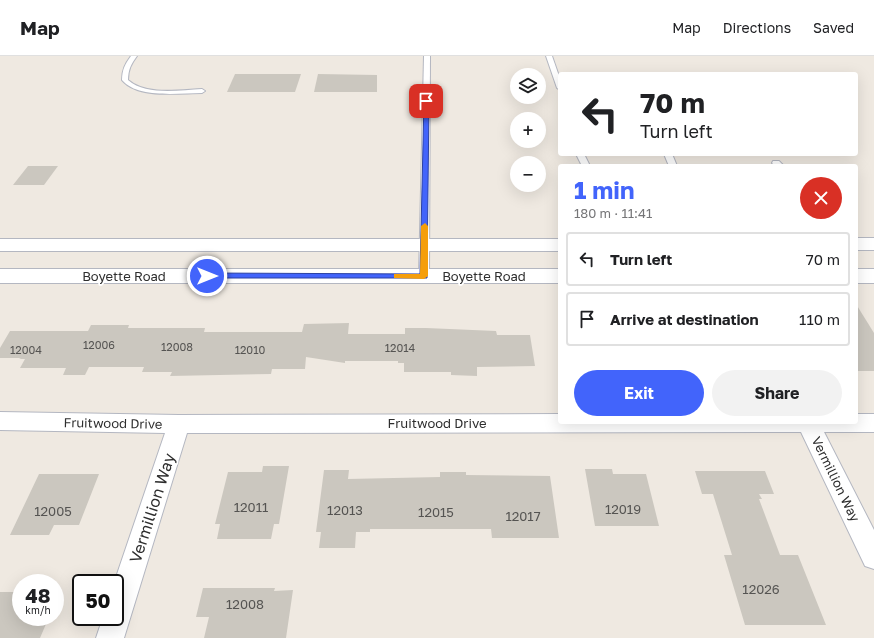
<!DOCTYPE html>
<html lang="en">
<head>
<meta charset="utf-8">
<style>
	:root { --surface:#fff; --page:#f2f2f2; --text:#202124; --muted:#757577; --line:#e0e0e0; --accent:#4264fb }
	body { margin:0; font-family:"Golos Text",sans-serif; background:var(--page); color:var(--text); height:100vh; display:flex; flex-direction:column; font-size:15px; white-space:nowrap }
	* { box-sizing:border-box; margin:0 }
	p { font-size:13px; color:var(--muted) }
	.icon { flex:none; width:22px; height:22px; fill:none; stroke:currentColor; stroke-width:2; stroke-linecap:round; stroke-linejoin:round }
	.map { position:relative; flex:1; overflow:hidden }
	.sheet { position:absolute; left:558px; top:108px; width:300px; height:260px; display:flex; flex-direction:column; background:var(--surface); border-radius:4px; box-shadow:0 4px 16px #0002 }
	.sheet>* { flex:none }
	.banner { position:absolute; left:558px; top:16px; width:300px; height:84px; border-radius:4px; box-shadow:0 4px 16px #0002; background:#fff; color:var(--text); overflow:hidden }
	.fabs { position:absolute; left:510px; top:12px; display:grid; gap:8px }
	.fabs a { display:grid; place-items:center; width:36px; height:36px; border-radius:50%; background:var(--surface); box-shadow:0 4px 16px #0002; font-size:20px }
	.speed { position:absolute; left:12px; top:518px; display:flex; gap:8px; font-size:20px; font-weight:700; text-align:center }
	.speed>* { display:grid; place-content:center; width:52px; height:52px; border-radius:50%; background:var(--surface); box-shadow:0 4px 16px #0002; line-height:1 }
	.speed small { font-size:10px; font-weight:400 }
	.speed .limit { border:2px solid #111; border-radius:6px; background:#fff; color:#111 }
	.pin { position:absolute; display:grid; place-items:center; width:34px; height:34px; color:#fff; margin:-17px; border-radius:8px; box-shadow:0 2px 6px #0006 }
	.me { position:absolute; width:44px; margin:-22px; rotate:90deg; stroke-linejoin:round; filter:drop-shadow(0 0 3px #0008) }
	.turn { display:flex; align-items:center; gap:14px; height:84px; padding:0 16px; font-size:18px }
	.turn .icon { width:52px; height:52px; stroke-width:2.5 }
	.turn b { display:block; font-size:28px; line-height:34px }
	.round { display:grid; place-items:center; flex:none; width:42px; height:42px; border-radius:21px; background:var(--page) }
	.summary { display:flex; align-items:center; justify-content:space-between; height:68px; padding:0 16px }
	h1 { font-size:24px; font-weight:700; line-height:30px; color:var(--accent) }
	.button { display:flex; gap:8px; margin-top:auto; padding:8px 16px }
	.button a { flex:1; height:46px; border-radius:24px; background:var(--accent); color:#fff; font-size:16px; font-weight:700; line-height:46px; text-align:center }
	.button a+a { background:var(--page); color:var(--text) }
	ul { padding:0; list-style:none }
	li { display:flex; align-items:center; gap:12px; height:54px; margin:0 8px 6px; padding:0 8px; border:2px solid var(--line); border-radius:4px }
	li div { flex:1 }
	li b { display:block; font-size:15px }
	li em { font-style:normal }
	header { display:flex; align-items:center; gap:24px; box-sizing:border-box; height:56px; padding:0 20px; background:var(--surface); border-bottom:1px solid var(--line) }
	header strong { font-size:19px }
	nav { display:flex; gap:22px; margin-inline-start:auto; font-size:14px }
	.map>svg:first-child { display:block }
</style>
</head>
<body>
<header>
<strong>Map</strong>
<nav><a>Map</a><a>Directions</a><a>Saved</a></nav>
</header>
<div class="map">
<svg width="874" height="582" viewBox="0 0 874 582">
	<rect width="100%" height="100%" fill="#efe9e1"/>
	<g fill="#cbc7bf">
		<path d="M235,18H301L295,36H227Z"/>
		<path d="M318,18L377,19V36H314Z"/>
		<path d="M28,110H58L44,129H13Z"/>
		<path d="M856,248L874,277V315H856Z"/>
		<path d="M349,267L348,278H405V272H426L496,275L497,279H530L535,310L477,311V320L451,319V316H404V307H398V305H345V307L306,301L305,313H272L271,318L170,320L172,316H142L144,311H89L85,319H63L66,312H20L25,303H19L21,302H0V292L10,275H88L91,269H129L128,272H205L204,276H302L304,268Z"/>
		<path d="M263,410H289L279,468H274L271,483H217L220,468H215L228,416H262Z"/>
		<path d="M585,413H612L613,418H646L659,470H595Z"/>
		<path d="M324,414H349L348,423L440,421V416H466V419L550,420L559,482H492L491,473H370V476H356L355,492H319L321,476H316Z"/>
		<path d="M695,415H765L774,438H759L762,443H759L780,499H798L826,569H745L724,499H732L713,438H702Z"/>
		<path d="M39,418H99L79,469H54L49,479H10Z"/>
		<path d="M203,532H275L274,535L293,534L286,582H204L209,561H196Z"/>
		<path d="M0,536H21V561H49L40,582H0Z"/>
	</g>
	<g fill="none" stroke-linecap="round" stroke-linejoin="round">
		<defs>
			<g id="service">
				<path d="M131,0H137C131,8 128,14 128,24C146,40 180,34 202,33L205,35L202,37C179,37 138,43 122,24C122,14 125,8 131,0Z"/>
				<path d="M424,0H430L429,220L424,223L419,220Z"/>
				<path d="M546,0H552L560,23V34L557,32Z"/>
				<path d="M576,98H584L590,110H582Z"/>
				<path d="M664,98H672L677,110H669Z"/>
				<path d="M773,105H779L784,110H775L772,107Z"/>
			</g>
			<path id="minor" d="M0,356L179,359L560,358V366H856V358H874V376H824L874,474V513L865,510L801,376L187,377L124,582H96L103,561H115L114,527L165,377L0,374Z"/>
			<g id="secondary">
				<rect x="856" y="182" width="18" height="12"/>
				<rect x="0" y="183" width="560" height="12"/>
				<rect x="0" y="213" width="560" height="14"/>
				<rect x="856" y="213" width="18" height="14"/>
			</g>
		</defs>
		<use href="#service" stroke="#b4b7c1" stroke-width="2"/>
		<use href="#minor" stroke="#b4b7c1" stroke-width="2"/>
		<use href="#secondary" stroke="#b4b7c1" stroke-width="2"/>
		<use href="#service" fill="#fff" fill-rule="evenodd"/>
		<use href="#minor" fill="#fff" fill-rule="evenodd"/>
		<use href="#secondary" fill="#fff" fill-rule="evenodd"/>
	</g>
	<path fill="#4264fb" stroke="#2b41a3" d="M424,44L429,45L427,222H205L203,220L207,217L420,218Z"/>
	<path fill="#f59e0b" d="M425,167L428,170V220L424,223L394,222V218H420L421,170Z"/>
	<g text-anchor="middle" stroke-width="3.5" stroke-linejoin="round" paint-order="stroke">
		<g font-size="11" fill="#555452">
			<text x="99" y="293">12006</text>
			<text x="177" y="295">12008</text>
			<text x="400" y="296">12014</text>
			<text x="26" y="298">12004</text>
			<text x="250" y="298">12010</text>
		</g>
		<g font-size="13" fill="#2e2e2e" stroke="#fff">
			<text x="124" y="225">Boyette Road</text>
			<text x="484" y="225">Boyette Road</text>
			<text transform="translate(113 367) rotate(1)" y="5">Fruitwood Drive</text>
			<text x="437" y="372">Fruitwood Drive</text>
			<text transform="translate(836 423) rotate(64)" y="5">Vermillion Way</text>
		</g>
		<g font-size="13" fill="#555452">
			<text x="251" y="456">12011</text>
			<text x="623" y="458">12019</text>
			<text x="345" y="459">12013</text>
			<text x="53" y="460">12005</text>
			<text x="436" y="461">12015</text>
			<text x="523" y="465">12017</text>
			<text x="761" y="538">12026</text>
			<text x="245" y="553">12008</text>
		</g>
		<g font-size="16" fill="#2e2e2e" stroke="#fff">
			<text transform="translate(152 452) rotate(-72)" y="6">Vermillion Way</text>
		</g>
	</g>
</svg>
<div class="fabs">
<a><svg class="icon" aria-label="layers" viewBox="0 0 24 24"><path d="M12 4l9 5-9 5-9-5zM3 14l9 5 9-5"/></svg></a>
<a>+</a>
<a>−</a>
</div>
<div class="speed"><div>48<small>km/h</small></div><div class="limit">50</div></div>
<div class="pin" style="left:426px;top:45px;background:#d93025"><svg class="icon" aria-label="arrive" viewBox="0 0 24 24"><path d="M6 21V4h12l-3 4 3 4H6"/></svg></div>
<svg class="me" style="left:207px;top:220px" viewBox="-20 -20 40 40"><circle r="17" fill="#4264fb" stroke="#fff" stroke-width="3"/><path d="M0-11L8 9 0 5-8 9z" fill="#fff"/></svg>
<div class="banner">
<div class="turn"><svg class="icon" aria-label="left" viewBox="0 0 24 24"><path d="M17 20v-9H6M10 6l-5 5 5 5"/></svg><div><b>70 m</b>Turn left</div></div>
</div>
<section class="sheet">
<div class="summary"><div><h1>1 min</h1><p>180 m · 11:41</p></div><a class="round" style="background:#d93025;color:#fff"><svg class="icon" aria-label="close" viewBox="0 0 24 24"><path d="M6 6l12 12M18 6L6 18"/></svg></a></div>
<ul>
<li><svg class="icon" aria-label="left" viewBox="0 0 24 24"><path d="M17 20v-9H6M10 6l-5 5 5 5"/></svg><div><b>Turn left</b></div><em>70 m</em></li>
<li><svg class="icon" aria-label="arrive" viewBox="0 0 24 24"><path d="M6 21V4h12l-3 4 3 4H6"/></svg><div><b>Arrive at destination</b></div><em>110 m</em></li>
</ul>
<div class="button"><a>Exit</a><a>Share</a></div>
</section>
</div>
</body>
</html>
